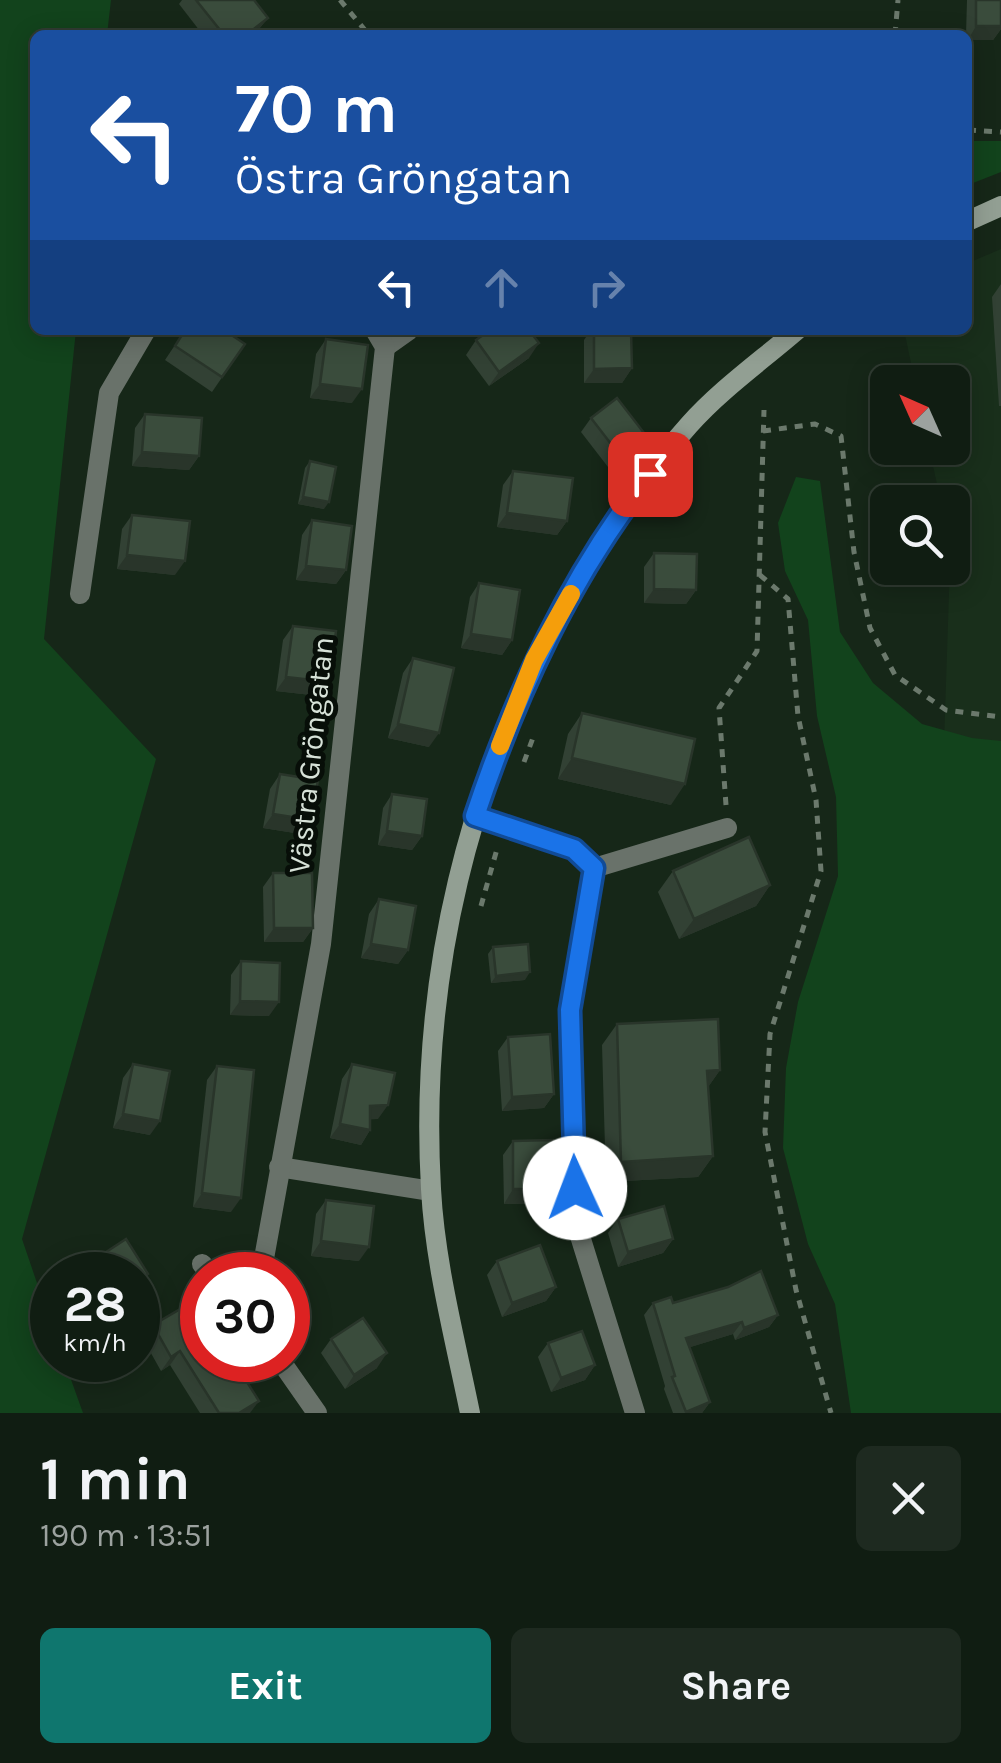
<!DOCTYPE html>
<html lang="en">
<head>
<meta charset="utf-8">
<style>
	:root { --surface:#101d12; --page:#1e2a20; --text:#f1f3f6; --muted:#9ca29f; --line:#303b32; --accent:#0f766e }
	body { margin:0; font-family:Karla,sans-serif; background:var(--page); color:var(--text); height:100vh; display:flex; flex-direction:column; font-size:38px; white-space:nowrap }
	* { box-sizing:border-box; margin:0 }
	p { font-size:32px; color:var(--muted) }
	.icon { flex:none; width:55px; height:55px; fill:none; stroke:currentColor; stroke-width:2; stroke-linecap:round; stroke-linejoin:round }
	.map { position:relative; height:1413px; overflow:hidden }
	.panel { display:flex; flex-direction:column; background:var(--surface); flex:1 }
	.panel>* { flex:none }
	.hud { position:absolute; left:30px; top:30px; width:942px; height:305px; border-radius:15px; box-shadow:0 5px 25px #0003,0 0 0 2px var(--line); background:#1a4fa0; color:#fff; overflow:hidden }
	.needle { width:65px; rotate:315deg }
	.controls { position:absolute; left:870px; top:365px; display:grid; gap:20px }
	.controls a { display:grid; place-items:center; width:100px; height:100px; border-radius:15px; background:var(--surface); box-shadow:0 5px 25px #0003,0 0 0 2px var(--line); font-size:50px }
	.speed { position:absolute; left:30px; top:1252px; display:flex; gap:20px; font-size:50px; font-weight:700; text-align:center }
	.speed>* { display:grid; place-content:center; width:130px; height:130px; border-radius:50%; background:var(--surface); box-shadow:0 5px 25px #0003,0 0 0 2px var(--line); line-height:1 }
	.speed small { font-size:25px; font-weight:400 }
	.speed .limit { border:15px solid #d22; background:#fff; color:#111 }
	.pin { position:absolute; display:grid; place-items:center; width:85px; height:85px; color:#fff; margin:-42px; border-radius:20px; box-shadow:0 5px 15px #0006 }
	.me { position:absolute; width:110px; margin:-55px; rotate:358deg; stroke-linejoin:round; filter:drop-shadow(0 0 8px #0008) }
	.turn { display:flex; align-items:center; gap:35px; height:210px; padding:0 40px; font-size:45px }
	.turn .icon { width:130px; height:130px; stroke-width:2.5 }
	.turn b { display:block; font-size:70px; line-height:85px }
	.lanes { display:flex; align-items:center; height:95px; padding:0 40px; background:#0003; justify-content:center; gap:50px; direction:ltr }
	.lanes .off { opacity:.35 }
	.round { display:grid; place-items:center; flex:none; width:105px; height:105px; border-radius:15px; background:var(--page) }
	.headline { display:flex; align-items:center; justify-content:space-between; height:170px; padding:0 40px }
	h1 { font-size:60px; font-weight:700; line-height:75px }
	.action { display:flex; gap:20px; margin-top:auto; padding:20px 40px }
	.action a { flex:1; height:115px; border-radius:15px; background:var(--accent); color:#fff; font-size:40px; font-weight:700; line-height:115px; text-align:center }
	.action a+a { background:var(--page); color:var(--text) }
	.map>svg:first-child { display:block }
</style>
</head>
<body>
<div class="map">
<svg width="1001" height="1413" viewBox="0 0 1001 1413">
	<rect width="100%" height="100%" fill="#162718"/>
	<path fill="#192f1b" d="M1001,249V1413L941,833L952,502H941L929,448H952V382H915L904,330H968V263Z"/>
	<g fill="#12431c">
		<path d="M0,0H111L107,35H35V330H76L44,639L156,759L22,1239L52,1327V1360H64L83,1413H0Z"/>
		<path d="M968,141H1001V172L968,185Z"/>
		<path d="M796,477L820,481L840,632L873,683L922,724L972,738L1001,741V1413H851L835,1304L808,1244L783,1148L786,1068L798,1002L838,876L836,797L817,716L808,620L785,571L778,523Z"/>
	</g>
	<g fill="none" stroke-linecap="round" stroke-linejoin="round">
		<g stroke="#6b796c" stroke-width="5" stroke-dasharray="8 8" stroke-linecap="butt">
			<path d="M340,0L369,35"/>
			<path d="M895,35L898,0"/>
			<path d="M968,130L1001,132"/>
			<path d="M763,431L815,424L841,436L854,552L870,628L895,675L946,710L1001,717"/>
			<path d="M760,575L788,599L798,716L816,800L821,871L770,1034L765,1132L796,1290L831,1413"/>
			<path d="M524,762L534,735"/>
			<path d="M726,805L719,708L757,651L764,410"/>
			<path d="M481,906L497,849"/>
		</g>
		<g stroke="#69726a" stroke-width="20">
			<path d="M385,347L409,330"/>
			<path d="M80,594L109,393L146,330"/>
			<path d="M475,815L574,849L594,868L727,828"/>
			<path d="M594,868L570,1010L576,1223L635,1413"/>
			<path d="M279,1167L431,1191"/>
			<path d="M202,1264L212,1275"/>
			<path d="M261,1275L321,944L385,347L375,330"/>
			<path d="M280,1360L317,1413"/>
		</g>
		<g stroke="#929f93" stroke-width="20">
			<path d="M968,221L1001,206"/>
			<path d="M470,1413C455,1339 435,1264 431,1189C419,978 468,777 572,593C606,534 643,476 689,425C720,390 761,361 797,330"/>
		</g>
	</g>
	<g fill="#324134">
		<path d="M182,0H254L268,18L254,35H203L179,4Z"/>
		<path d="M967,0H1001V29L993,40H968V35H966Z"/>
		<path d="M1001,284V406H999L992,297Z"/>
		<path d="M185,330L245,344L212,392L165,360Z"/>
		<path d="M591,330H631L632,368L622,383H584V340Z"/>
		<path d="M326,339L352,403L310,398L316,354Z"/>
		<path d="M476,340L529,358L489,386L466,355Z"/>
		<path d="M145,414L199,456L189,470L132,466L135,428Z"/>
		<path d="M591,418L644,433L634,447L608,467L581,432Z"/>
		<path d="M310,461L324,509L298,504L305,468Z"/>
		<path d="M513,471L567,521L557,535L497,527L503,485Z"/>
		<path d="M132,515L175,575L117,569L122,529Z"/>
		<path d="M312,520L346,570L336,584L296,580L302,535Z"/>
		<path d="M654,553L696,590L686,604L644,603V567Z"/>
		<path d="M479,583L512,640L502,655L461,648L470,597Z"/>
		<path d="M293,626L320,696L276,691L283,640Z"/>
		<path d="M413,658L429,747L388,738L403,673Z"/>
		<path d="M582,713L671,805L558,779L568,734Z"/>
		<path d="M280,774L301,834L263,828L270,789Z"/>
		<path d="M392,794L422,836L412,850L378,845L383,808Z"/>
		<path d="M673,871L770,885L756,906L679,939L658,892Z"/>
		<path d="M273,873L313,928L303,942H264L263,887Z"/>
		<path d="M379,899L408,950L398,964L361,958L369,914Z"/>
		<path d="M493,947L525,980L491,983L488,954Z"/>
		<path d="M241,961L269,1016L230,1015L231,975Z"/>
		<path d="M617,1024L720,1070L708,1087L713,1156L698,1177L606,1182L602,1045Z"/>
		<path d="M508,1037L554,1094L544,1108L502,1111L498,1051Z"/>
		<path d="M133,1064L150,1135L113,1128L123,1078Z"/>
		<path d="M352,1064L378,1119H370V1130L361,1145L330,1138L342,1079Z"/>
		<path d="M217,1066L231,1212L193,1207L207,1080Z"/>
		<path d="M513,1141L554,1189L544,1203L504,1204L503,1155Z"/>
		<path d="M326,1200L359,1261L311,1256L316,1214Z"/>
		<path d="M618,1219L673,1239L663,1253L618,1267L608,1233Z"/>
		<path d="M103,1254L138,1275H98L93,1268Z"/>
		<path d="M497,1261L556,1287L546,1301L502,1317L487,1275Z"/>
		<path d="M653,1303H673L778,1315L769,1327L735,1340L733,1334L690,1347L710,1402L702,1413H673L664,1389L665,1386L644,1315Z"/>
		<path d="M153,1325L250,1413H200L170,1365L161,1371L143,1339Z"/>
		<path d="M331,1339L377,1368L345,1389L321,1353Z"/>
		<path d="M548,1343L595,1365L585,1380L551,1392L538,1357Z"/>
	</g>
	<g fill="#29352a">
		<path d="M268,18L254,35H246Z"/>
		<path d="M976,26H1001V29L993,40H968Z"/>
		<path d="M539,343L529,358L489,386L499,372Z"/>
		<path d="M632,368L622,383H584L594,369Z"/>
		<path d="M320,384L362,389L352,403L310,398Z"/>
		<path d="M644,433L634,447L608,467L618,453Z"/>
		<path d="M142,452L199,456L189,470L132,466Z"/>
		<path d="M303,497L329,502L324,509L298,504Z"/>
		<path d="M507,513L567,521L557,535L497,527Z"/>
		<path d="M127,555L185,561L175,575L117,569Z"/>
		<path d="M306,566L346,570L336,584L296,580Z"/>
		<path d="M654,589L696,590L686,604L644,603Z"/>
		<path d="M471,634L512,640L502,655L461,648Z"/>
		<path d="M286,677L330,682L320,696L276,691Z"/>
		<path d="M398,724L439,733L429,747L388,738Z"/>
		<path d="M572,758L685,784L671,805L558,779Z"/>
		<path d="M273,814L311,820L301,834L263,828Z"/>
		<path d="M387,831L422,836L412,850L378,845Z"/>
		<path d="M770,885L756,906L679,939L694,919Z"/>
		<path d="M274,928H313L303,942H264Z"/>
		<path d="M371,944L408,950L398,964L361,958Z"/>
		<path d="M530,972L525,980L491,983L496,976Z"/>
		<path d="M240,1001L279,1002L269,1016L230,1015Z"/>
		<path d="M720,1070L706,1090L707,1071Z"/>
		<path d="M554,1094L544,1108L502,1111L512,1097Z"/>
		<path d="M388,1105L378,1119L360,1120L370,1106Z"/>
		<path d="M123,1114L160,1121L150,1135L113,1128Z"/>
		<path d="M340,1124L370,1130L361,1145L330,1138Z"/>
		<path d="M713,1156L698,1177L606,1182L621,1162Z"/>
		<path d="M513,1189H554L544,1203L504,1204Z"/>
		<path d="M202,1193L241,1198L231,1212L193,1207Z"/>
		<path d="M673,1239L663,1253L618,1267L628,1252Z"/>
		<path d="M321,1241L369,1247L359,1261L311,1256Z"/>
		<path d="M148,1274L138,1288V1281Z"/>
		<path d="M556,1287L546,1301L502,1317L512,1303Z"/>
		<path d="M778,1315L769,1327L735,1340L744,1328Z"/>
		<path d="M742,1322L733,1334L678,1351L686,1338Z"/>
		<path d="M180,1351L170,1365L161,1371L171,1357Z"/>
		<path d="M387,1353L377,1368L345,1389L354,1375Z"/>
		<path d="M595,1365L585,1380L551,1392L561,1378Z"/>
		<path d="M259,1401L250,1413H239Z"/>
		<path d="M710,1402L702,1413H685L686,1412Z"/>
	</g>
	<g fill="#3a4c3c" stroke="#29352a" stroke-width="2.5">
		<path d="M196,0H254L268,18L246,35H224Z"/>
		<rect x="976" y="0" width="25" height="26"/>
		<path d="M185,330H224L245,344L222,377L175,346Z"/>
		<path d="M490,330H529L539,343L499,372L476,340Z"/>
		<path d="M594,330H631L632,368L594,369Z"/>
		<path d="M326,339L368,345L362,389L320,384Z"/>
		<path d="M617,398L644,433L618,453L591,418Z"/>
		<path d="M145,414L202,418L199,456L142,452Z"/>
		<path d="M310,461L336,467L329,502L303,497Z"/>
		<path d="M513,471L573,478L567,521L507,513Z"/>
		<path d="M132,515L190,521L185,561L127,555Z"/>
		<path d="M312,520L352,526L346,570L306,566Z"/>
		<path d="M654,553L697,554L696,590L654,589Z"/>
		<path d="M479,583L520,590L512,640L471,634Z"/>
		<path d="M293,626L336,631L330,682L286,677Z"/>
		<path d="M413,658L454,668L439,733L398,724Z"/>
		<path d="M582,713L695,739L685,784L572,758Z"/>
		<path d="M280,774L318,780L311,820L273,814Z"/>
		<path d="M392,794L427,799L422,836L387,831Z"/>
		<path d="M749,837L770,885L694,919L673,871Z"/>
		<path d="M273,873H312L313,928H274Z"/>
		<path d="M379,899L416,906L408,950L371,944Z"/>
		<path d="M528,944L530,972L496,976L493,947Z"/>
		<path d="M241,961L280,963L279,1002L240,1001Z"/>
		<path d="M718,1019L720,1070L707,1071L713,1156L621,1162L617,1024Z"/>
		<path d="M550,1034L554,1094L512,1097L508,1037Z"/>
		<path d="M133,1064L170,1071L160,1121L123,1114Z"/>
		<path d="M352,1064L395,1073L388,1105L370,1106V1130L340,1124Z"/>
		<path d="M217,1066L254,1070L241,1198L202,1193Z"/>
		<path d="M553,1140L554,1189H513V1141Z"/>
		<path d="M326,1200L374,1206L369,1247L321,1241Z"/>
		<path d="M664,1206L673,1239L628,1252L618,1219Z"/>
		<path d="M126,1239L148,1274L138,1281V1275H117L103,1254Z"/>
		<path d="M540,1245L556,1287L512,1303L497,1261Z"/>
		<path d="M761,1271L778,1315L744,1328L742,1322L686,1338L710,1402L686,1412L672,1377L675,1376L653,1303L671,1297L673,1303L728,1287Z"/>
		<path d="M194,1301L202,1315V1360H228L231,1365L235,1363L259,1401L239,1413H219L180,1351L171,1357L153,1325Z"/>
		<path d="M363,1318L387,1353L354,1375L331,1339Z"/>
		<path d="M582,1331L595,1365L561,1378L548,1343Z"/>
	</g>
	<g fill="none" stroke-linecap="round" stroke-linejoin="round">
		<defs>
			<path id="route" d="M575,1188L570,1010L594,868L574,849L475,816C516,693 570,576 650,474"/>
		</defs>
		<use href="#route" stroke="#114b97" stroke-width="25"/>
		<use href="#route" stroke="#1a73e8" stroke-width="18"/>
		<path stroke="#f59e0b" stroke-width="18" d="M500,746L534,660L571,594"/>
	</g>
	<g text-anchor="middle" stroke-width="10" stroke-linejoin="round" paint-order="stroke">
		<g font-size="30" fill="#d7e2d8" stroke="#070e08">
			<text transform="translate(311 755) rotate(-84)" y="10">Västra Gröngatan</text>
		</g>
	</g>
</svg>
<div class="controls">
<a><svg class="needle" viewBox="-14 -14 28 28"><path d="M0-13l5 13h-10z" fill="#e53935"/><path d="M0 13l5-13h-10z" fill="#9ca29f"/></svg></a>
<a><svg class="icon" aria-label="search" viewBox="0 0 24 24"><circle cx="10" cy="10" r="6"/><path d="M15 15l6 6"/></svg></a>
</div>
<div class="speed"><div>28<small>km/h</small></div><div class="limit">30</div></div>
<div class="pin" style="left:650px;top:474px;background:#d93025"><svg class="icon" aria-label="arrive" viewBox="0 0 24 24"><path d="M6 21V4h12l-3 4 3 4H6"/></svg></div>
<svg class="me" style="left:575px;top:1188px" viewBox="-20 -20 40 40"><circle r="19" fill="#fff"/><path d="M0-13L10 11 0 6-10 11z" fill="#1a73e8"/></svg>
<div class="hud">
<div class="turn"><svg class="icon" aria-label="left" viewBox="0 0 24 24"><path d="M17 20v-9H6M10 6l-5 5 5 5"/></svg><div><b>70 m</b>Östra Gröngatan</div></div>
<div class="lanes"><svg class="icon" aria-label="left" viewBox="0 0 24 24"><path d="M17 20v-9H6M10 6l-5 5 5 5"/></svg><svg class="icon off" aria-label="ahead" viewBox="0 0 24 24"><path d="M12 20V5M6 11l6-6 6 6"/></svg><svg class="icon off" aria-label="right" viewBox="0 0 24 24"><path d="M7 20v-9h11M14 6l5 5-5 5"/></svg></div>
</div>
</div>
<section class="panel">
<div class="headline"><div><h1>1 min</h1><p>190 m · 13:51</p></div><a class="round"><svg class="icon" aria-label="close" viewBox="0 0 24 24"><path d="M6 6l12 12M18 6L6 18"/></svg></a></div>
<div class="action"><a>Exit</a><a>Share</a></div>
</section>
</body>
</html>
